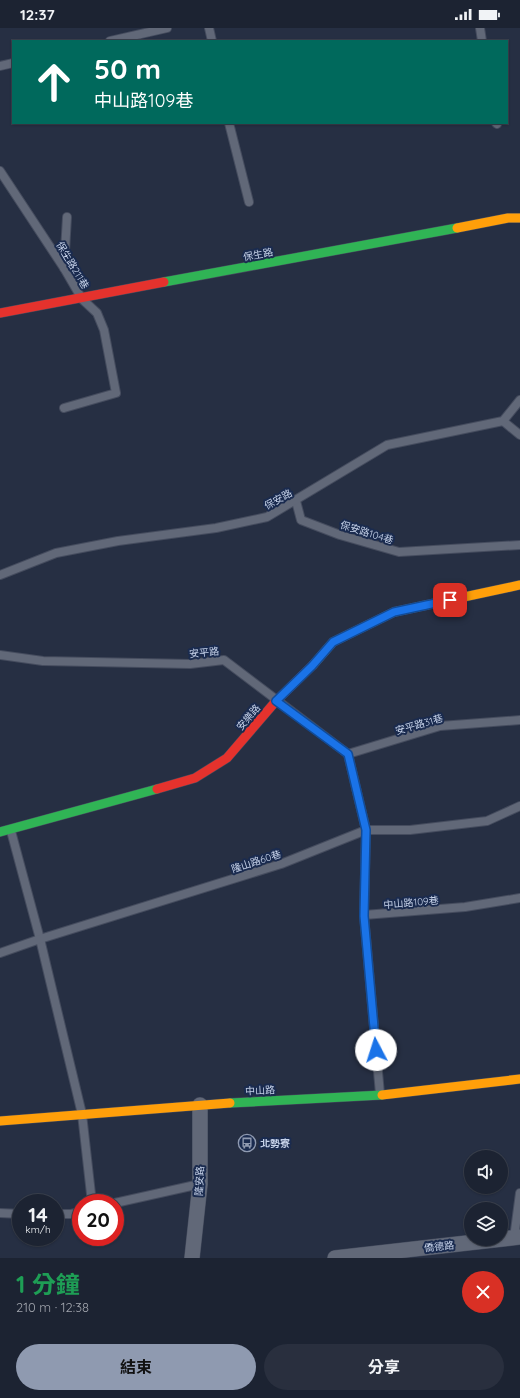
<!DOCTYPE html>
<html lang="zh-TW">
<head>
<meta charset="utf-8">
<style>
	:root { --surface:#1c2332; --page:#292f3e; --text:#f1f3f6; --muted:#a0a4ac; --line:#3a404d; --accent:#8f9ab0 }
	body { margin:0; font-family:Quicksand,"Noto Sans TC",sans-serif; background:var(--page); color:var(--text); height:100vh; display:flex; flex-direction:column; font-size:15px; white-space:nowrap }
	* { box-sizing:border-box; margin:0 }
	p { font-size:13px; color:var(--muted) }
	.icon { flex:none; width:22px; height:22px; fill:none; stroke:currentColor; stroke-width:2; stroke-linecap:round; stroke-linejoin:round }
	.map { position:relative; height:1230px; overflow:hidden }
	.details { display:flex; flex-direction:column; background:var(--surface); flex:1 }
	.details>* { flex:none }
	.guide { position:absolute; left:12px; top:12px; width:496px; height:84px; border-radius:0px; box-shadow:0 1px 3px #0004,0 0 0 1px var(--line); background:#00695c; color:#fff; overflow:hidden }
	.tools { position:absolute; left:464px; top:1122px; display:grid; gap:8px }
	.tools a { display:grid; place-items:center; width:44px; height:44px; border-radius:50%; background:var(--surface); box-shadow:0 1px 3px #0004,0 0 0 1px var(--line); font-size:20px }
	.speed { position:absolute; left:12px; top:1166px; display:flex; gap:8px; font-size:20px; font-weight:700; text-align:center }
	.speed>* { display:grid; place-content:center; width:52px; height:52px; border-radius:50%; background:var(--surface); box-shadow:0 1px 3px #0004,0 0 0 1px var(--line); line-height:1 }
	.speed small { font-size:10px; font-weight:400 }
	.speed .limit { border:6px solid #d22; background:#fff; color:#111 }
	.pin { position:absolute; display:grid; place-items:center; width:34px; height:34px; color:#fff; margin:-17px; border-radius:8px; box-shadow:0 2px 6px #0006 }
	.me { position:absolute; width:44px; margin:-22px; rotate:355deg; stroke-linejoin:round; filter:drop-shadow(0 0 3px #0008) }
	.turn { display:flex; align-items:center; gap:14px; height:84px; padding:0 16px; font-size:18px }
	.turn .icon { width:52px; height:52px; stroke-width:2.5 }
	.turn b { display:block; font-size:28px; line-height:34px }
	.round { display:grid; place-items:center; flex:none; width:42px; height:42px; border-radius:21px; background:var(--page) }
	.headline { display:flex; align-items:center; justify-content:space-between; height:68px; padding:0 16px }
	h1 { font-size:24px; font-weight:700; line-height:30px; color:#1e9e55 }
	.primary-button { display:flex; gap:8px; margin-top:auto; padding:8px 16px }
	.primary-button a { flex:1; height:46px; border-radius:24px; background:var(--accent); color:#111; font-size:16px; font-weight:700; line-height:46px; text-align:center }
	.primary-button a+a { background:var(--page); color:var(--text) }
	.status { display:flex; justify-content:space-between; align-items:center; height:28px; padding:0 20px; background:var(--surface); direction:ltr }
	.status svg { height:11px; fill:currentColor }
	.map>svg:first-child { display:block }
</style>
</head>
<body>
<div class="status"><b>12:37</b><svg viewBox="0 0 49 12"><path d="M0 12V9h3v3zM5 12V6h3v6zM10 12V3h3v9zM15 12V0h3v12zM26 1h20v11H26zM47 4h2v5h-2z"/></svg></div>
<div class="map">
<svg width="520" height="1230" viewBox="0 0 520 1230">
	<rect width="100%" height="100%" fill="#262f43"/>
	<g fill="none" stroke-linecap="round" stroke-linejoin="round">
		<defs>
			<g id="lane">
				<path d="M209,0L212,13"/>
				<path d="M480,0L482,13"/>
				<path d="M110,13L167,0"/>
				<path d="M0,38L13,35"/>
				<path d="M229,95L249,174"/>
				<path d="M496,95L497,96"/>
				<path d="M0,143L64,240L82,271L97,285L104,302L116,365L64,380"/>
				<path d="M64,240L67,189"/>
				<path d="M503,393L520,407"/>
				<path d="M296,473L301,492L340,507L399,524L520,517"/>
				<path d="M0,547L56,525L118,513L216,500L267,489L387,417L503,393L520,372"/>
				<path d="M0,627L43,633L190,636L224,632L348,726L366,802L364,887L465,879L520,870"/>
				<path d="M348,726L440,698L520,692"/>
				<path d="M11,803L40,911L82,1086L92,1175"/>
				<path d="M364,887L380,1066"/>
				<path d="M0,925L40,911L281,836L366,802H410L487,793L520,778"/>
				<path d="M115,1175L200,1156"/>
				<path d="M0,1185L21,1186"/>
				<path d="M55,1186H71L81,1184"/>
				<path d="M514,1210L520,1165"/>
			</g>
			<g id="street">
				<path d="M192,1230L200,1156V1077"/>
				<path d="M335,1230L520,1209"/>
			</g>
			<g id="fast">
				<path d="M164,254L457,200"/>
				<path d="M0,804L157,761"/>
				<path d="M230,1075L382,1067"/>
			</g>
			<g id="slow">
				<path d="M457,200L508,190H520"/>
				<path d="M313,637L333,614L394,584L520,557"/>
				<path d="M382,1067L520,1051"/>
				<path d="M0,1093L230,1075"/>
			</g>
			<g id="jam">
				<path d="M0,285L164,254"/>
				<path d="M157,761L195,750L227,730L276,673L313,637"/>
			</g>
		</defs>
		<use href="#lane" stroke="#454c5e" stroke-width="10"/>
		<use href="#street" stroke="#454c5e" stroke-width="16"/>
		<use href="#fast" stroke="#454c5e" stroke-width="10"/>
		<use href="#slow" stroke="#454c5e" stroke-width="10"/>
		<use href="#jam" stroke="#454c5e" stroke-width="10"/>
		<use href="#lane" stroke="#616878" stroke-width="8"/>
		<use href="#street" stroke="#616878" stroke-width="15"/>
		<use href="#fast" stroke="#30b455" stroke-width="9"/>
		<use href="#slow" stroke="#ff9f0a" stroke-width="9"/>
		<use href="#jam" stroke="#e5322d" stroke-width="9"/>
	</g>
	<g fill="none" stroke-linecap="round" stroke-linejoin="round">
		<defs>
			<path id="route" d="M376,1022L364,888L366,802L348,726L276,673L312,638L333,614L394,584L450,572"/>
		</defs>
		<use href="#route" stroke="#114b97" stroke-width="10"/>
		<use href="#route" stroke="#1a73e8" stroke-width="7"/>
	</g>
	<defs>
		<symbol id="bus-ring" viewBox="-11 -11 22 22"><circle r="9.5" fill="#1a2b4f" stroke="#8f9ab0" stroke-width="1.5"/><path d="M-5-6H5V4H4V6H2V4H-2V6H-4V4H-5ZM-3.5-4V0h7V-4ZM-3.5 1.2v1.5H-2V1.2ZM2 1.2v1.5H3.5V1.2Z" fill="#8f9ab0"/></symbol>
	</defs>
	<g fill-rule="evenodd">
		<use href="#bus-ring" x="237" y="1105" width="20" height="20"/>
	</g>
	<g text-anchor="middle" stroke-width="4" stroke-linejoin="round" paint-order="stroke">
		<g font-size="10" fill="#c7d3ea" stroke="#1a2b4f">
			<text transform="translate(258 226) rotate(-11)" y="4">保生路</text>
			<text transform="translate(73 237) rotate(59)" y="4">保生路211巷</text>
			<text transform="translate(278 471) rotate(-29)" y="4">保安路</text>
			<text transform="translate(367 504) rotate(17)" y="4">保安路104巷</text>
			<text transform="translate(204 624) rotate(-6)" y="4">安平路</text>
			<text transform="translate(248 689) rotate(-49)" y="4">安樂路</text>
			<text transform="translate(419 696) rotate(-16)" y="4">安平路31巷</text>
			<text transform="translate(256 833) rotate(-18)" y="4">隆山路60巷</text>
			<text transform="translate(411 874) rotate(-5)" y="4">中山路109巷</text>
			<text transform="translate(260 1062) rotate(-3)" y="4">中山路</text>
			<text transform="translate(199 1153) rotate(-87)" y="4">隆安路</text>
			<text transform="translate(439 1218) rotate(-6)" y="4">僑德路</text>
		</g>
		<g font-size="10" font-weight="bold" fill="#c7d3ea" stroke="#1a2b4f" text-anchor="start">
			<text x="260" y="1119">北勢寮</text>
		</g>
	</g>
</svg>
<div class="tools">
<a><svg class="icon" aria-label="sound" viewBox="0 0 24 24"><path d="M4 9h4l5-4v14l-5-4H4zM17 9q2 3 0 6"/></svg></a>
<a><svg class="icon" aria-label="layers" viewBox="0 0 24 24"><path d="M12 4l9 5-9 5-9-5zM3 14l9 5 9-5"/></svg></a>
</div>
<div class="speed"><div>14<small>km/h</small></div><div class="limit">20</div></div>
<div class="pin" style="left:450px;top:572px;background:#d93025"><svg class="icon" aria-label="arrive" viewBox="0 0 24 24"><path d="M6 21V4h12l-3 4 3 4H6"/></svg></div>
<svg class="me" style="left:376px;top:1022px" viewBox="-20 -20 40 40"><circle r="19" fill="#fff"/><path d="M0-13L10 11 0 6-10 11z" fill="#1a73e8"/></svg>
<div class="guide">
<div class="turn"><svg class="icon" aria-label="ahead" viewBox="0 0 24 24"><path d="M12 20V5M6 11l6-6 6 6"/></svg><div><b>50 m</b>中山路109巷</div></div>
</div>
</div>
<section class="details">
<div class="headline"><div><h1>1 分鐘</h1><p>210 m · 12:38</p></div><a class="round" style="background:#d93025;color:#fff"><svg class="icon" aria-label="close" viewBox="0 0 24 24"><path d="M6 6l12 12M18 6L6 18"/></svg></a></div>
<div class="primary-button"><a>結束</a><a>分享</a></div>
</section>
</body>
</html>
